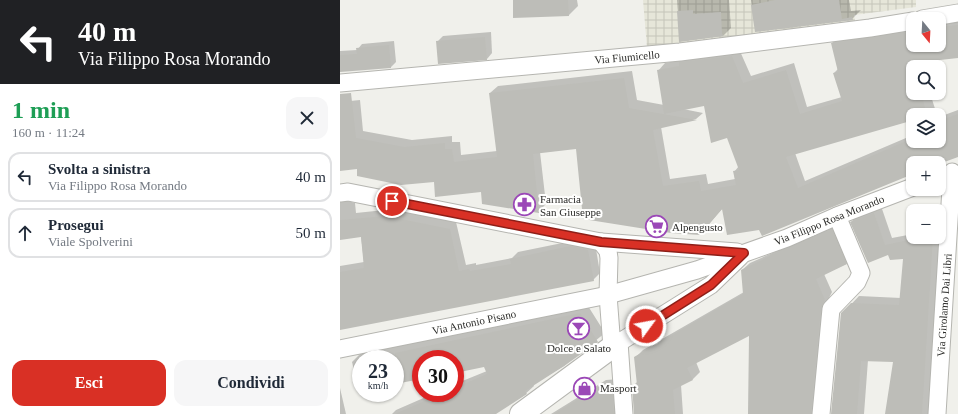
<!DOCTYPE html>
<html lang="it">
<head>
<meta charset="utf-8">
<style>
	:root { --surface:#fff; --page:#f6f6f7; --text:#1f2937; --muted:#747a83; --line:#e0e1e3; --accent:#d93025 }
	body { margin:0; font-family:Georgia,serif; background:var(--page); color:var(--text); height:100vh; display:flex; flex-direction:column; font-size:15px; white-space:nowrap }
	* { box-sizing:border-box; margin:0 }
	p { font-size:13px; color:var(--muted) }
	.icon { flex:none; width:22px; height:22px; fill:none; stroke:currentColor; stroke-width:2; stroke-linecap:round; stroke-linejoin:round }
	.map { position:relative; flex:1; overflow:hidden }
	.sheet { display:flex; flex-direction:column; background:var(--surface); width:340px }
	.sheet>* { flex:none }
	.top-card { background:#202124; color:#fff; overflow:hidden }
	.needle { width:26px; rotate:162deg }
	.controls { position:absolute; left:566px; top:12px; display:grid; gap:8px }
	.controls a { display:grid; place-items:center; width:40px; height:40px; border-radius:8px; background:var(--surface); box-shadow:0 1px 3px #0004; font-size:20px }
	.speed { position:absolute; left:12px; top:350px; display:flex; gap:8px; font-size:20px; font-weight:700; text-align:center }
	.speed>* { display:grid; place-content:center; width:52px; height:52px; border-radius:50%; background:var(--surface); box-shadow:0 1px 3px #0004; line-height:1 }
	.speed small { font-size:10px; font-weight:400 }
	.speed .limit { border:6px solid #d22; background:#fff; color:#111 }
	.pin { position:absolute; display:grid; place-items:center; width:34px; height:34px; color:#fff; margin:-17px; border:2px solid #fff; border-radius:50%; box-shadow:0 1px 4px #0007 }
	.me { position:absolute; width:44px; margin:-22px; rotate:58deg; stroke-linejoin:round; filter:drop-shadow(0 0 3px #0008) }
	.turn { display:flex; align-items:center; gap:14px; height:84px; padding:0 12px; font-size:18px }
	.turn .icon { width:52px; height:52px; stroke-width:2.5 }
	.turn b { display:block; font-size:28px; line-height:34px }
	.round { display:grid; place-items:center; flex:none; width:42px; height:42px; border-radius:12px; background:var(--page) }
	.summary { display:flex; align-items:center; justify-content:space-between; height:68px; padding:0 12px }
	h1 { font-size:24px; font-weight:600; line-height:30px; color:#1e9e55 }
	.button { display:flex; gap:8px; margin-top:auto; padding:8px 12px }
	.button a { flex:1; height:46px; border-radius:12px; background:var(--accent); color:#fff; font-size:16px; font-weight:600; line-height:46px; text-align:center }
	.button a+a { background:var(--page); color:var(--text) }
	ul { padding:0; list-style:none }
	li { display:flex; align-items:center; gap:12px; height:50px; margin:0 8px 6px; padding:0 4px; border:2px solid var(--line); border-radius:12px }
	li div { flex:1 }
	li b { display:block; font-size:15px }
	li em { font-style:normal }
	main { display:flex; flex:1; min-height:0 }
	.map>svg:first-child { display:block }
</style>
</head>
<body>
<main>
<section class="sheet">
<div class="top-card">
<div class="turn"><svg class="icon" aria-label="left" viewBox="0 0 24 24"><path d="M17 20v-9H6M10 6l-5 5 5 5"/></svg><div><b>40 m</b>Via Filippo Rosa Morando</div></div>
</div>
<div class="summary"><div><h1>1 min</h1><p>160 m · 11:24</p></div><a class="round"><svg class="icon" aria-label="close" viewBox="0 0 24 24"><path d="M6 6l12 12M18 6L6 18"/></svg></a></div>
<ul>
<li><svg class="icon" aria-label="left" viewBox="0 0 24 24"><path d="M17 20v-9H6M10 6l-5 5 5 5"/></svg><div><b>Svolta a sinistra</b><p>Via Filippo Rosa Morando</p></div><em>40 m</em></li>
<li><svg class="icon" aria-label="ahead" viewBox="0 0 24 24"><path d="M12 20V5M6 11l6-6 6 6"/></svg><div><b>Prosegui</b><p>Viale Spolverini</p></div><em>50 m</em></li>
</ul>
<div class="button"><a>Esci</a><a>Condividi</a></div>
</section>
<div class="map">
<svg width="618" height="414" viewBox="0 0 618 414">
	<defs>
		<pattern id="industrial-grid" width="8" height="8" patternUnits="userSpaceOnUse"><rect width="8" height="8" fill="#e6e6d9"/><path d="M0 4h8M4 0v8" fill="none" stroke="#c5c5ba"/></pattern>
	</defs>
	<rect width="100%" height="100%" fill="#f0f0eb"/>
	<path fill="url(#industrial-grid)" d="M303,0H576V7L514,15L516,26L307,48Z"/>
	<g fill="#0003" fill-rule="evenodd">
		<path d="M174,0H237L238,6L229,15Z"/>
		<path d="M337,0H389L391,28L384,35L340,41Z"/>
		<path d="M411,0H509L511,11L521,10L512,19L416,31Z"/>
		<path d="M618,19V57L579,62L581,67H573V93H590L597,115H573V141H599V117L618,110V156L573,163V173L419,229L383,208L360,234L237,148L200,152L206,204L198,212L142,191L95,181L17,168L0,170V102L20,100L23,131L72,140L112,136V142H120L121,155L157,151L150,93L158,86L292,71L297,100L324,105L318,71L325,63L399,49L411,76L454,63L467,107L502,97L494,73L498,69L492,43L499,36L573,24V45H599V21ZM365,105L388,137L399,166L394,172L395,179L368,184L366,174L330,179L321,127L356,119L363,113L343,109ZM568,121L573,135L465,181L455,153Z"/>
		<path d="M151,32L152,53L147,59L97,42L103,36Z"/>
		<path d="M54,41L56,62L51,67L0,71V51L17,50L22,44Z"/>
		<path d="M8,198V201L15,203L16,213L54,209L116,222L126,265L136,263V265L172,258L178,252L237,240L255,243L260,273L253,280L0,329V266L24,262L21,236L0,239V199Z"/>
		<path d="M541,206L552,238L573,234V237H599L600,228L590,414H546L554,361L528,360L524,414H492L502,314L519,296L561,298L564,258L549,254L511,222L519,214Z"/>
		<path d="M499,223L513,256L506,264L484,274L492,292L488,300L478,406L482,414H409L410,334L356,362L360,372L353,379L341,385L343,414H295L293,386L298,381L295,358L303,350L404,292L402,270L410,263Z"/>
		<path d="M248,306L265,333L224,366L193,384L194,386L183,396L153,414H52L56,410L95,393H115V384L147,371L145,366L115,371V359H81V378L55,383V359H21V390L19,391L12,362L20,354Z"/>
		<path d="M279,379L287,414H211L266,380Z"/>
		<path d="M0,388L6,414H0Z"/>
	</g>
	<g fill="#bdbdb8" fill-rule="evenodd">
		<path d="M173,0H228L229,16L173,18Z"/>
		<path d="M435,0H499L502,19L512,17L513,20L415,32L411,5Z"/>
		<path d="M353,10V14L381,12L382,34L384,36L339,42L337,11Z"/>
		<path d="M618,25V58L573,63V93H581L587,115H573V141H599V121L618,114V157L599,164L573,163V174L422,236L419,230L387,235L382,209L360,235L331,233L243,219L236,149L193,154L199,213L142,204L141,192L95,197L94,182L61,185L17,176V169L0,171V94L11,93L16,138L64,147L105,143V149H112L114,162L157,157L149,93L284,78L289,108L357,120L313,130L323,186L359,181L361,191L396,185L393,171L399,170L387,138L371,143L364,106L324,114L317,70L339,66V62L392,56L403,83L446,70L460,114L502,101L493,73L498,72L491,43L573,31V45H599V27ZM567,122L573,138L458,188L446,157Z"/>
		<path d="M145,37L147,60L98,64L96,41Z"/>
		<path d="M49,45L51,68L0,72V55L17,54L16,48Z"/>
		<path d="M534,213L545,245L583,237H593L582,414H545L553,362L521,361L517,414H491L501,313L511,303L559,305L563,259L550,260L548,255L528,263L510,222Z"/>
		<path d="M46,216L110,229L119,271L129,269L130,271L171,264L170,259L230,246L248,250L254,281L0,330V272L24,268L21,237L0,240V220Z"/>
		<path d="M492,229L507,264L476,279L485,300L481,308L471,414H408L409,336L347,368L353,380L333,390L335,414H294L292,385H297L294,357L403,294L401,270L430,256V255Z"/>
		<path d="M240,313L258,342L224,366L185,391L187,394L156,414H55L103,393H115V388L147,374L144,367L115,373V359H81V379L55,384V353Z"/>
		<path d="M272,386L274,414H214L258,387Z"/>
	</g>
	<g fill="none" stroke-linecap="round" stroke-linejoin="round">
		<defs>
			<g id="street">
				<path d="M582,19L618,13"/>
				<path d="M0,83L340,52L530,28L573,21"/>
				<path d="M0,193L8,192L261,242L397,252"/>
				<path d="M261,242L268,251L269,258L268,295L272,347L371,285L400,257"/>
				<path d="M279,342L284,414"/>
				<path d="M0,349L268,295L357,270L447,238L497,216L573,187"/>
				<path d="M481,414L491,309L517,282L521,273L497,216"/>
				<path d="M597,414L612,172"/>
			</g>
			<path id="secondary" d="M181,414L272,347"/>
		</defs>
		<use href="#street" stroke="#b5b5b0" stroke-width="19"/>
		<use href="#secondary" stroke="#b5b5b0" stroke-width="24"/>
		<use href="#street" stroke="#fff" stroke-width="17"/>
		<use href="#secondary" stroke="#fff" stroke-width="22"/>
	</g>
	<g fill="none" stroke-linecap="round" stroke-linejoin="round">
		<defs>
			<path id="route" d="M52,201L261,242L404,253L371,285L306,326"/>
		</defs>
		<use href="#route" stroke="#8d1f18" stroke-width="10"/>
		<use href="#route" stroke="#d93025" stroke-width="7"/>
	</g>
	<defs>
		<symbol id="pharmacy-ring" viewBox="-11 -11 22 22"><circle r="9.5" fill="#fffffe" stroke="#9b48b7" stroke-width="1.5"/><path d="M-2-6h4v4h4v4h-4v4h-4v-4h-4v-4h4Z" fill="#9b48b7"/></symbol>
		<symbol id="supermarket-ring" viewBox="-11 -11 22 22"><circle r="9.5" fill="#fffffe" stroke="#9b48b7" stroke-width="1.5"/><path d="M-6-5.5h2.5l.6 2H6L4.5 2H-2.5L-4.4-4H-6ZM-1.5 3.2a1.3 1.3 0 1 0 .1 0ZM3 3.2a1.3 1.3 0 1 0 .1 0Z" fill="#9b48b7"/></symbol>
		<symbol id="bar-ring" viewBox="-11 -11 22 22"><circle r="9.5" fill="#fffffe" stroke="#9b48b7" stroke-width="1.5"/><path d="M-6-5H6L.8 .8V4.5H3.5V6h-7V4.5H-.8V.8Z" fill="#9b48b7"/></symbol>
		<symbol id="shop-ring" viewBox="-11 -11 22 22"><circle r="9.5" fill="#fffffe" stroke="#9b48b7" stroke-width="1.5"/><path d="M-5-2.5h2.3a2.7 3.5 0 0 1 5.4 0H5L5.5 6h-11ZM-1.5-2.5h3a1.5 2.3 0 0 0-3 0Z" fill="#9b48b7"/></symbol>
	</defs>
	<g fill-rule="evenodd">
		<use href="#pharmacy-ring" x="172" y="192" width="25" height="25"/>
		<use href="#supermarket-ring" x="304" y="214" width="25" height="25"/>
		<use href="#bar-ring" x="226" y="316" width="25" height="25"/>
		<use href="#shop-ring" x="232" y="376" width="25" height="25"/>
	</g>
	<g text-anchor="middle" stroke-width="4" stroke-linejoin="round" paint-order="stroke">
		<g font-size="11" fill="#2b2b29" stroke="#fffffe">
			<text transform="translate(287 57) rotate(-5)" y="4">Via Fiumicello</text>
			<text transform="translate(489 220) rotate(-22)" y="4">Via Filippo Rosa Morando</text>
			<text transform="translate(604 305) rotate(-86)" y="4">Via Girolamo Dai Libri</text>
			<text transform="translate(134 322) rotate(-12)" y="4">Via Antonio Pisano</text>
		</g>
		<g font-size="11" fill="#2b2b29" stroke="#fffffe" text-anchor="start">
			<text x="200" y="203">Farmacia<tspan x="200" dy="13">San Giuseppe</tspan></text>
			<text x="332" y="231">Alpengusto</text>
			<text x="239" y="352" text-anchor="middle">Dolce e Salato</text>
			<text x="260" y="392">Masport</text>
		</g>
	</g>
</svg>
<div class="controls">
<a><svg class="needle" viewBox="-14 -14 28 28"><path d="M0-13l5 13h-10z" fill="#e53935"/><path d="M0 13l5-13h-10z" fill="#747a83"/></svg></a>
<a><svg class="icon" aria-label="search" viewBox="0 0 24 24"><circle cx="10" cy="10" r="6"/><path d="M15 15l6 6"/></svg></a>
<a><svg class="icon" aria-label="layers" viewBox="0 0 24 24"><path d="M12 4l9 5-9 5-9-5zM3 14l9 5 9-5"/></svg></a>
<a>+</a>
<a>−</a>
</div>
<div class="speed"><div>23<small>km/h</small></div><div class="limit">30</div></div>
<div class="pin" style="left:52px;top:201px;background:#d93025"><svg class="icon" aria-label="arrive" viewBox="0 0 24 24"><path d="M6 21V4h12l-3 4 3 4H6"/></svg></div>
<svg class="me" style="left:306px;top:326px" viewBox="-20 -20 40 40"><circle r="17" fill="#d93025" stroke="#fff" stroke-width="3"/><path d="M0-11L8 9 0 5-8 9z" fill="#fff"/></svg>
</div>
</main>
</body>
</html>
